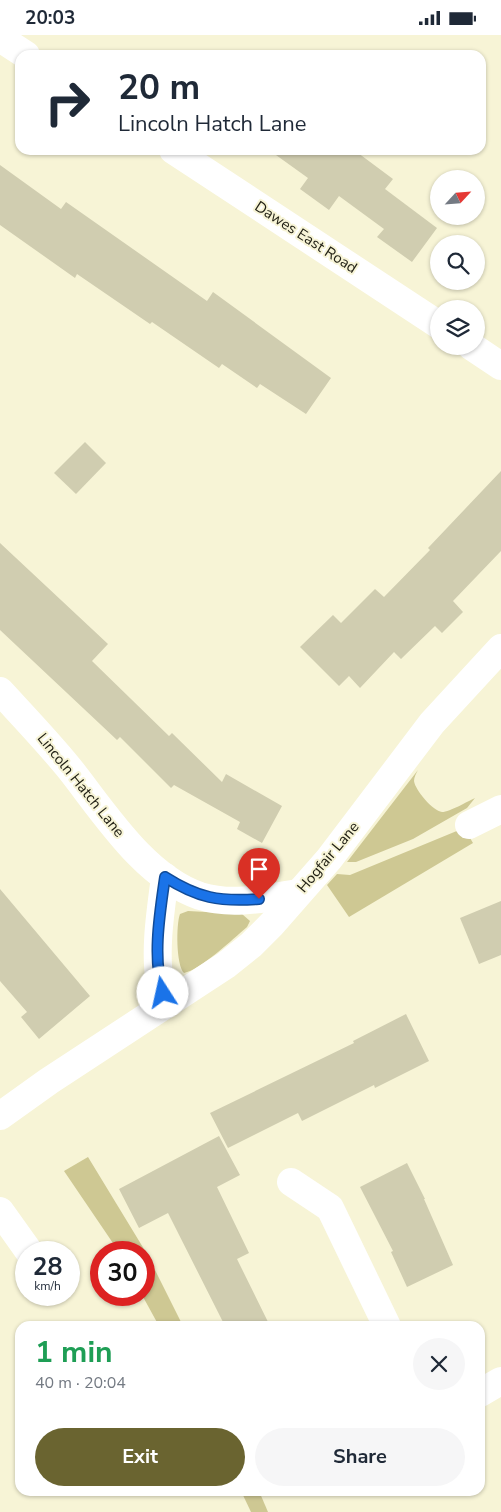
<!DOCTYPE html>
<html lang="en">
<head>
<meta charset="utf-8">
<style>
	:root { --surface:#fff; --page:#f6f6f7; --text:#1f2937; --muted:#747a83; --accent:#6a6430 }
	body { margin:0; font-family:"Nunito Sans",sans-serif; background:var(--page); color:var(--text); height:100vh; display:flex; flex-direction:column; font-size:19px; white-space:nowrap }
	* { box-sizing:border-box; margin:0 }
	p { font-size:16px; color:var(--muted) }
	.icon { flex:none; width:28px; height:28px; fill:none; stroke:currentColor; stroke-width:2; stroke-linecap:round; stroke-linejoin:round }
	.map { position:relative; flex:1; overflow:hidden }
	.sheet { position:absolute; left:15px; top:1286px; width:470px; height:175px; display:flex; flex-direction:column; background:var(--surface); border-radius:15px; box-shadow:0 1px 4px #0004 }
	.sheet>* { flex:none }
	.hud { position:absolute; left:15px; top:15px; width:471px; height:105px; border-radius:15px; box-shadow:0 1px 4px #0004; background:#fff; color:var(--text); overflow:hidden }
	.needle { width:32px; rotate:64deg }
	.fabs { position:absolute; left:430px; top:135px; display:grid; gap:10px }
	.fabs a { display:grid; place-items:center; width:55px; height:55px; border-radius:50%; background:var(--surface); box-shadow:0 1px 4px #0004; font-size:25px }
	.speed { position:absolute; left:15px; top:1206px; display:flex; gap:10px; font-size:25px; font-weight:700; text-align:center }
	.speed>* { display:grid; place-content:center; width:65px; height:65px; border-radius:50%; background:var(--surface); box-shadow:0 1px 4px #0004; line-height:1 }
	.speed small { font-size:12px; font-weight:400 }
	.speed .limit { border:8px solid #d22; background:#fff; color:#111 }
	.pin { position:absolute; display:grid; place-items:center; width:42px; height:42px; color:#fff; margin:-51px -21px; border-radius:50% 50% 50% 0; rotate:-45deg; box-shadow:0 0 5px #0007 }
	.pin .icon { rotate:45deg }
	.me { position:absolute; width:55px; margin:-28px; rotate:350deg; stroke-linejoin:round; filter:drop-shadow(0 0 4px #0008) }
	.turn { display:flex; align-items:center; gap:18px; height:105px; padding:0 20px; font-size:22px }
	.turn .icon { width:65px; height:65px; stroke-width:2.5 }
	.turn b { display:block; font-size:35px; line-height:42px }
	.round { display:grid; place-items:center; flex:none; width:52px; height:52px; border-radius:26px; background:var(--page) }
	.headline { display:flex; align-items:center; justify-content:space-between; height:85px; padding:0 20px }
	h1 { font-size:30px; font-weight:700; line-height:38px; color:#1e9e55 }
	.action { display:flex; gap:10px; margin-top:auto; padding:10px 20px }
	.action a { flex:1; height:58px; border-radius:30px; background:var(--accent); color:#fff; font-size:20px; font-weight:700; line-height:58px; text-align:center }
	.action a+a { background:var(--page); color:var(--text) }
	.status { display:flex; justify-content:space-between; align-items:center; height:35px; padding:0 25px; background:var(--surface); direction:ltr }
	.status svg { height:14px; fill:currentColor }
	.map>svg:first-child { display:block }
</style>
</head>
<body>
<div class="status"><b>20:03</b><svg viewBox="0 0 49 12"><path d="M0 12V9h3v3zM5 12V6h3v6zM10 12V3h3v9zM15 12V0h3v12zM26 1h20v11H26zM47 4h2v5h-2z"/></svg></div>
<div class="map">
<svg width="501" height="1477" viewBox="0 0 501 1477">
	<rect width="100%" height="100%" fill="#f7f4d6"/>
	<g fill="#cec893">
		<path d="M418,735C416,739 414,742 414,746C415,755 433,776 442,777C450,777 468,766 475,763L467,773L413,804L356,827H347Z"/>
		<path d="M464,793L473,808L349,882L327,850L337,839L350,840Z"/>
		<path d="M188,876L242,879L250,886L247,892C233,904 200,935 184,938C176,930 176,889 180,879Z"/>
		<path d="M88,1122L147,1219L183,1291H159L142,1260H144V1218L119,1217L64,1136Z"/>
		<path d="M241,1456H259L268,1477H251Z"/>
	</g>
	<g fill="#d0cdb0">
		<path d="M269,115H354L393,144L385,154L437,193L412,227L377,202L384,194L339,161L329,175L300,154L308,143Z"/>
		<path d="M0,130L61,174L66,167L207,266L213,257L331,343L306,379L260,349L257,353L222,329L219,333L152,287L150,289L77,239L75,243L0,190Z"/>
		<path d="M85,407L106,428L76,459L54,438Z"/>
		<path d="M501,436V516L453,566L463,577L442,598L435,591L401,624L394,617L360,653L349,641L339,651L300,612L333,580L341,588L375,554L384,562L430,515L428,513Z"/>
		<path d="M0,508L108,609L92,626L169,701L172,698L222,747L226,739L282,771L262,808L237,794L240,787L174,750L171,753L120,702L117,705L0,595Z"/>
		<path d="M0,854L90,961L39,1004L21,982L27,977L0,946Z"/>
		<path d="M501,866V920L479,929L460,883Z"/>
		<path d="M406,979L429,1026L375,1053L374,1050L302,1086L298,1078L228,1113L210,1078L354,1008L353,1006Z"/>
		<path d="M219,1101L240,1140L217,1152L249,1218L237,1224L270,1291H225L168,1178L139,1193L119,1154Z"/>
		<path d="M407,1128L425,1164H424L453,1230L407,1252L391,1217L393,1216L360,1152Z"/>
	</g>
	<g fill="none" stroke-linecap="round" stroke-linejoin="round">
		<g stroke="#fff" stroke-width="28">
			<path d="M0,3L26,20"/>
			<path d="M173,115L439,290"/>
			<path d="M471,311L501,331"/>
			<path d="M0,656C23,681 47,706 69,733C104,777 144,842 200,861C232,871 267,863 298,858"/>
			<path d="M469,790L501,774"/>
			<path d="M165,842C161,873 154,916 160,947C161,954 164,962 167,969"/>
			<path d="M0,1081L49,1046L226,930L251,910L272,889L329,824L432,688L501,613"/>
			<path d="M291,1147L330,1173L387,1291"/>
			<path d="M0,1176L30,1218"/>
			<path d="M480,1358L501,1346"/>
		</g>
	</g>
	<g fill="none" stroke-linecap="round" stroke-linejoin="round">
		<defs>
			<path id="route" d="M163,958C152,923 160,877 165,842C198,863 219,867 259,864"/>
		</defs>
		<use href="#route" stroke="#114b97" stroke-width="12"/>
		<use href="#route" stroke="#1a73e8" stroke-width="9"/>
	</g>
	<g text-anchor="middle" stroke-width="4" stroke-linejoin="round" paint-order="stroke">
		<g font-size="15" fill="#1e1d12" stroke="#f7f4d6">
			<text transform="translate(306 202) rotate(33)" y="5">Dawes East Road</text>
			<text transform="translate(81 750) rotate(51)" y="5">Lincoln Hatch Lane</text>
			<text transform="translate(328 822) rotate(-50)" y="5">Hogfair Lane</text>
		</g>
	</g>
</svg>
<div class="fabs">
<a><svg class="needle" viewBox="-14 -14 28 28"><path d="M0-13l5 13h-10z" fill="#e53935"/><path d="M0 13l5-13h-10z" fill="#747a83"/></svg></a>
<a><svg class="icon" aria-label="search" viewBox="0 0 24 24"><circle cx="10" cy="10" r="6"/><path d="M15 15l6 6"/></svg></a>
<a><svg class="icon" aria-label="layers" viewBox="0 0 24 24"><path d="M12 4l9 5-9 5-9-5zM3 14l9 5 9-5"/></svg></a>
</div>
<div class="speed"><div>28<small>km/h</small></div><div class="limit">30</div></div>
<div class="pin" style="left:259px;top:864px;background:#d93025"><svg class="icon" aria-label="arrive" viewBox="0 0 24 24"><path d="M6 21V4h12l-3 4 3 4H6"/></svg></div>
<svg class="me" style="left:163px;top:958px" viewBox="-20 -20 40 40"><circle r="19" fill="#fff"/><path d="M0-13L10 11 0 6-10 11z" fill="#1a73e8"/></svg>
<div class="hud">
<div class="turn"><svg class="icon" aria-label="right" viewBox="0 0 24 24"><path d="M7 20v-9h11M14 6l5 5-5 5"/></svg><div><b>20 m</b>Lincoln Hatch Lane</div></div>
</div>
<section class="sheet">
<div class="headline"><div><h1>1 min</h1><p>40 m · 20:04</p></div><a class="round"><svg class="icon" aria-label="close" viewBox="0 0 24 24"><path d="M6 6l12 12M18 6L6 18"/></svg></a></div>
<div class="action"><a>Exit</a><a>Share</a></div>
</section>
</div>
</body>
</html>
